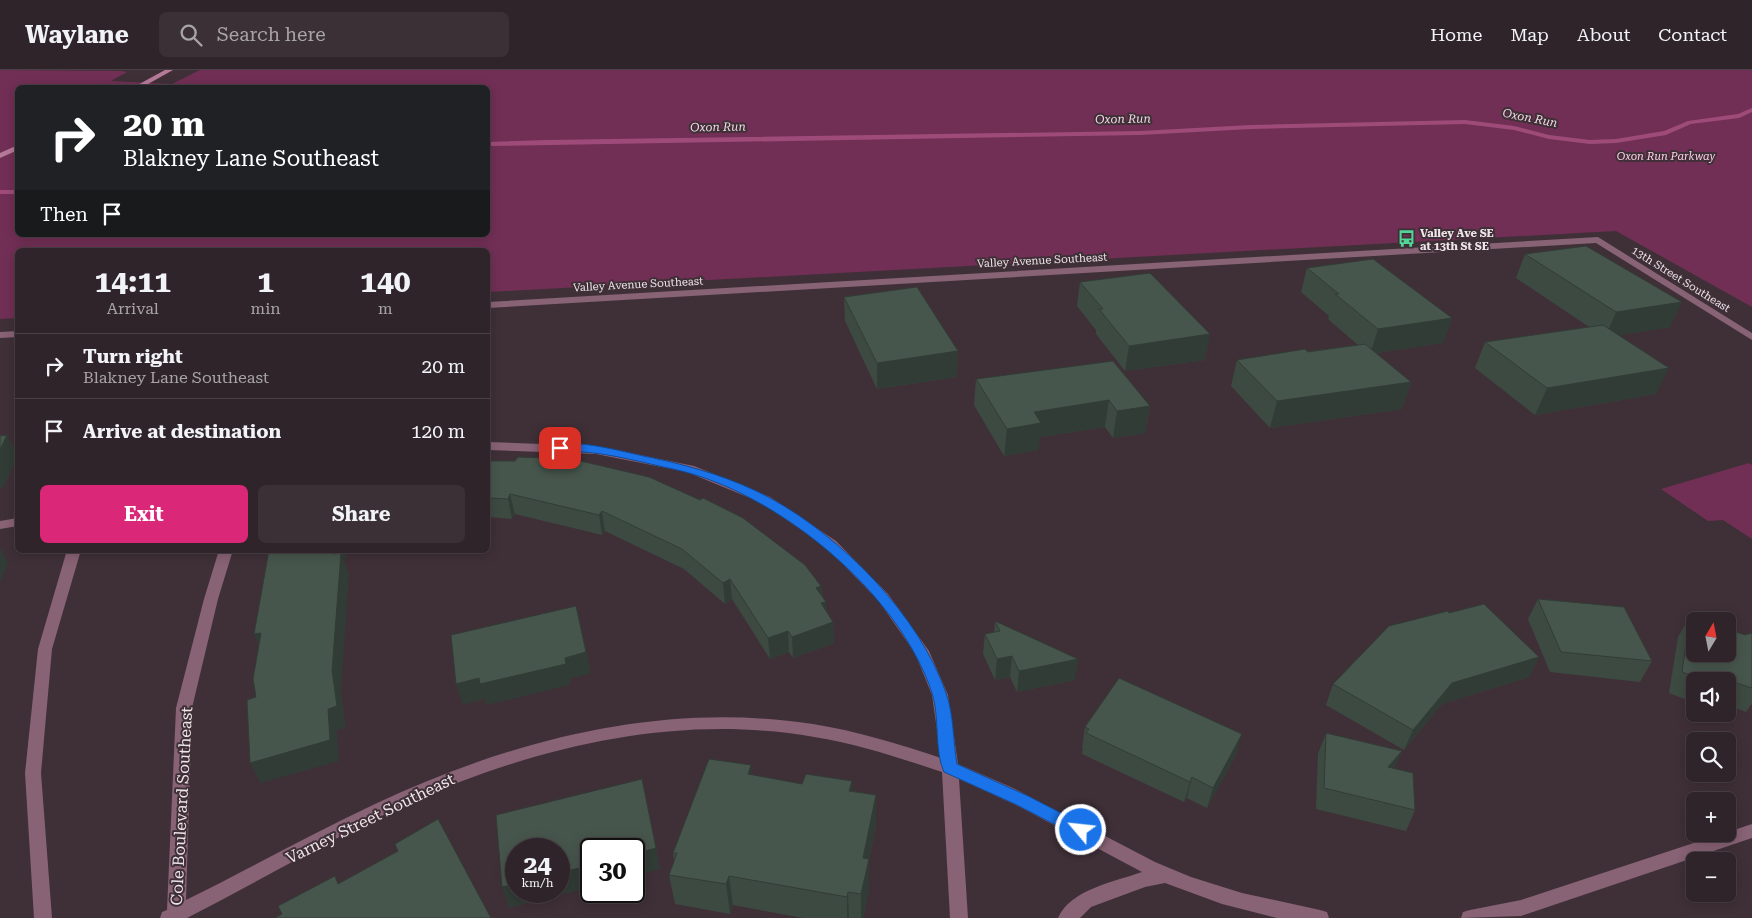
<!DOCTYPE html>
<html lang="en">
<head>
<meta charset="utf-8">
<style>
	:root { --surface:#2f2429; --page:#3b3035; --text:#f1f3f6; --muted:#a7a4a8; --line:#4a4146; --accent:#db2777 }
	body { margin:0; font-family:"Roboto Serif",serif; background:var(--page); color:var(--text); height:100vh; display:flex; flex-direction:column; font-size:19px; white-space:nowrap }
	* { box-sizing:border-box; margin:0 }
	p { font-size:16px; color:var(--muted) }
	.icon { flex:none; width:28px; height:28px; fill:none; stroke:currentColor; stroke-width:2; stroke-linecap:round; stroke-linejoin:round }
	.map { position:relative; flex:1; overflow:hidden }
	.panel { position:absolute; left:15px; top:178px; width:475px; height:305px; display:flex; flex-direction:column; background:var(--surface); border-radius:8px; box-shadow:0 2px 12px #0003,0 0 0 1px var(--line) }
	.panel>* { flex:none }
	.guide { position:absolute; left:15px; top:15px; width:475px; height:152px; border-radius:8px; box-shadow:0 2px 12px #0003,0 0 0 1px var(--line); background:#202124; color:#fff; overflow:hidden }
	.needle { width:32px; rotate:10deg }
	.controls { position:absolute; left:1686px; top:542px; display:grid; gap:10px }
	.controls a { display:grid; place-items:center; width:50px; height:50px; border-radius:8px; background:var(--surface); box-shadow:0 2px 12px #0003,0 0 0 1px var(--line); font-size:25px }
	.speed { position:absolute; left:505px; top:768px; display:flex; gap:10px; font-size:25px; font-weight:700; text-align:center }
	.speed>* { display:grid; place-content:center; width:65px; height:65px; border-radius:50%; background:var(--surface); box-shadow:0 2px 12px #0003,0 0 0 1px var(--line); line-height:1 }
	.speed small { font-size:12px; font-weight:400 }
	.speed .limit { border:2px solid #111; border-radius:8px; background:#fff; color:#111 }
	.pin { position:absolute; display:grid; place-items:center; width:42px; height:42px; color:#fff; margin:-21px; border-radius:10px; box-shadow:0 2px 8px #0006 }
	.me { position:absolute; width:55px; margin:-28px; rotate:298deg; stroke-linejoin:round; filter:drop-shadow(0 0 4px #0008) }
	.turn { display:flex; align-items:center; gap:18px; height:105px; padding:0 25px; font-size:22px }
	.turn .icon { width:65px; height:65px; stroke-width:2.5 }
	.turn b { display:block; font-size:35px; line-height:42px }
	.then { display:flex; align-items:center; height:48px; padding:0 25px; background:#0003; gap:10px; font-size:19px }
	.eta { display:flex; justify-content:space-evenly; align-items:center; height:85px; text-align:center }
	.eta b { font-size:30px; font-weight:700; line-height:35px }
	.action { display:flex; gap:10px; margin-top:auto; padding:10px 25px }
	.action a { flex:1; height:58px; border-radius:8px; background:var(--accent); color:#fff; font-size:20px; font-weight:700; line-height:58px; text-align:center }
	.action a+a { background:var(--page); color:var(--text) }
	ul { padding:0; list-style:none }
	li { display:flex; align-items:center; gap:15px; height:65px; padding:0 25px; border-top:1px solid var(--line) }
	li div { flex:1 }
	li b { display:block; font-size:19px }
	li em { font-style:normal }
	header { display:flex; align-items:center; gap:30px; box-sizing:border-box; height:70px; padding:0 25px; background:var(--surface); border-bottom:1px solid var(--line) }
	header strong { font-size:24px }
	nav { display:flex; gap:28px; margin-inline-start:auto; font-size:18px }
	.search { width:350px; height:45px; background:var(--page); display:flex; align-items:center; gap:12px; box-sizing:border-box; padding:0 18px; border-radius:8px; color:var(--muted); font-size:19px }
	.map>svg:first-child { display:block }
</style>
</head>
<body>
<header>
<strong>Waylane</strong>
<div class="search"><svg class="icon" aria-label="search" viewBox="0 0 24 24"><circle cx="10" cy="10" r="6"/><path d="M15 15l6 6"/></svg>Search here</div>
<nav><a>Home</a><a>Map</a><a>About</a><a>Contact</a></nav>
</header>
<div class="map">
<svg width="1752" height="848" viewBox="0 0 1752 848">
	<rect width="100%" height="100%" fill="#3f3037"/>
	<g fill="#712f55" fill-rule="evenodd">
		<path d="M0,0L122,1L127,2L111,11L172,14L200,0H1752V237L1616,161L488,222V180H18L17,248L0,249ZM18,18H488V165H18Z"/>
		<path d="M1749,393L1752,395V469L1723,450L1708,451L1661,419Z"/>
	</g>
	<g fill="none" stroke-linecap="round" stroke-linejoin="round">
		<g fill="#9f4b7a" fill-rule="evenodd">
			<path d="M1752,38V42L1739,48L1691,54L1666,65L1616,73L1590,74L1549,69L1514,60L1465,54L1251,59L1140,65L488,76V72L546,70L1140,61L1251,55L1465,50L1514,56L1549,65L1590,70L1616,69L1664,61L1688,51L1738,44Z"/>
			<rect x="0" y="120" width="18" height="4"/>
		</g>
		<g fill="#886275" fill-rule="evenodd">
			<path d="M488,372L596,376L694,396L770,427L836,471L888,524L929,581L948,625L958,694L1013,718L1155,792L1191,807L1242,823L1320,840L1327,842L1329,848H1277L1222,834L1165,813L1145,817L1091,837L1080,848H1058C1071,819 1114,812 1142,802L1020,737L959,709L968,848H950L942,702C900,688 858,674 814,667C679,643 539,676 416,730C337,765 263,809 187,848H160L162,842L167,840L176,638L204,529L219,480H233L218,529L192,638L186,830C249,799 311,764 375,734C511,670 662,631 813,654C857,661 899,674 941,688L932,625L915,583L878,530L826,477L762,433L687,402L596,384L488,380Z"/>
			<path d="M18,448V456L0,459V451Z"/>
			<path d="M67,480H81L52,579L41,703L52,848H34L25,703L38,579Z"/>
			<path d="M1752,754V768L1521,846L1461,848L1463,842L1470,840L1521,830L1721,764H1728V762Z"/>
		</g>
		<g fill="#886275" fill-rule="evenodd">
			<path d="M1598,167L1752,263V270L1596,173L488,238V232Z"/>
			<path d="M18,261V267L0,268V262Z"/>
		</g>
		<g fill="#b67a99" fill-rule="evenodd">
			<path d="M165,0H173L141,18H132Z"/>
			<path d="M18,75V80L0,88V83Z"/>
		</g>
	</g>
	<g fill="#3d4a42">
		<path d="M1525,184L1670,257L1619,265L1656,324L1535,345L1475,298L1485,272L1589,257L1516,208Z"/>
		<path d="M1307,198L1452,248L1443,273L1376,283L1411,312L1402,339L1270,358L1231,316L1237,290L1358,275L1328,249L1329,246L1301,222Z"/>
		<path d="M1080,212L1205,290L1125,301L1096,264V260L1077,236Z"/>
		<path d="M844,227L957,307L877,319L845,251Z"/>
		<path d="M976,309L1150,336L1145,363L1113,368L1105,357L1040,367L1038,380L1004,386L974,335Z"/>
		<path d="M488,391L821,516L822,525L826,532V540L833,552L834,573L793,588L789,582L770,589L732,529L725,534L684,499L605,461L602,465L515,444L512,449L488,447Z"/>
		<path d="M1538,529L1652,591L1640,612L1550,602L1528,549Z"/>
		<path d="M1449,543L1529,607L1442,634L1404,680L1326,635L1333,614Z"/>
		<path d="M1690,546L1745,565L1752,563V633L1746,642L1728,635V611H1695V633L1669,623L1678,567Z"/>
		<path d="M995,551L1075,610L1017,622L1010,607L995,610L983,584L985,564L994,562Z"/>
		<path d="M1085,657L1236,685L1207,738L1187,728L1184,732L1082,684L1083,678H1082Z"/>
		<path d="M1326,663L1402,681L1394,698L1415,740L1406,761L1316,739L1318,684Z"/>
		<path d="M752,705L802,714L852,711V721L876,725V754L869,790V819L863,848H803L733,835L730,844L675,834L669,805L674,791L673,783Z"/>
	</g>
	<g fill="#323c36">
		<path d="M1682,232L1670,257L1605,268L1616,242Z"/>
		<path d="M1452,248L1443,273L1370,284L1378,259Z"/>
		<path d="M1210,264L1205,290L1125,301L1129,276Z"/>
		<path d="M958,281L957,307L877,319V293Z"/>
		<path d="M1669,298L1656,324L1535,345L1547,318Z"/>
		<path d="M1411,312L1402,339L1270,358L1277,331Z"/>
		<path d="M1109,330L1105,357L1040,367L1038,380L1004,386L1007,359L1034,342Z"/>
		<path d="M1150,336L1145,363L1113,368L1117,341Z"/>
		<path d="M7,365L18,385L3,418H0V380Z"/>
		<path d="M510,424L515,444L512,449L508,429Z"/>
		<path d="M602,441L605,461L602,465L599,445Z"/>
		<path d="M0,478L8,492L0,513Z"/>
		<path d="M334,480H348L344,492L349,504L341,621L346,657L337,660L339,691L261,713L250,693L328,639L332,600L333,484Z"/>
		<path d="M730,509L732,529L725,534L723,513Z"/>
		<path d="M821,516L822,533L826,532V552L816,518Z"/>
		<path d="M576,536L591,603L570,609V615L486,635L484,629L463,635L456,614L565,588Z"/>
		<path d="M833,552L834,573L793,588L792,567Z"/>
		<path d="M788,561L789,582L770,589L768,568Z"/>
		<path d="M261,563L264,585L254,564Z"/>
		<path d="M1012,586L1010,607L995,610L997,589Z"/>
		<path d="M1539,587L1529,607L1442,634L1404,680L1413,660L1452,613Z"/>
		<path d="M1078,589L1075,610L1017,622L1019,601Z"/>
		<path d="M1242,664L1236,685L1207,738L1213,718Z"/>
		<path d="M1402,681L1393,702L1388,697Z"/>
		<path d="M751,695L754,725L748,704Z"/>
		<path d="M1192,707L1187,728L1184,732L1190,712Z"/>
		<path d="M642,709L660,799L634,806V784Z"/>
		<path d="M852,711L853,741L849,721Z"/>
		<path d="M876,725V754L869,790V819L863,848H861V824L863,788Z"/>
		<path d="M591,795V817L509,838L502,817L516,814V821H559V803Z"/>
		<path d="M729,806L733,835L730,844L726,814Z"/>
		<path d="M848,822L849,848H847V827Z"/>
	</g>
	<g fill="#47564d" stroke="#323c36">
		<path d="M1586,176L1682,232L1616,242L1525,184Z"/>
		<path d="M1373,189L1452,248L1378,259L1335,224H1339L1307,198Z"/>
		<path d="M1150,203L1210,264L1129,276L1099,239H1103L1080,212Z"/>
		<path d="M917,217L958,281L877,293L844,227Z"/>
		<path d="M1603,255L1669,298L1547,318L1485,272Z"/>
		<path d="M1365,274L1411,312L1277,331L1237,290L1305,279L1308,282Z"/>
		<path d="M1113,291L1150,336L1117,341L1109,330L1034,342L1041,353L1007,359L976,309Z"/>
		<path d="M7,365L0,380V366Z"/>
		<path d="M518,387L572,389L649,407L700,430L703,428L743,448L805,495L821,516L816,518L826,532L821,533L833,552L792,567L788,561L768,568L730,509L723,513L682,479L602,441L599,445L510,424L508,429L488,428V391H515Z"/>
		<path d="M269,480H334L333,484L341,483L332,600L337,636L328,639L330,670L250,693L247,630L256,627L253,609L261,563L254,564Z"/>
		<path d="M1538,529L1624,537L1652,591L1561,582Z"/>
		<path d="M1484,534L1539,587L1452,613L1413,660L1333,614L1389,556L1448,541L1449,543Z"/>
		<path d="M576,536L586,582L565,588L566,594L480,614L479,608L456,614L451,565Z"/>
		<path d="M1690,546L1705,551H1695V584H1728V559L1745,565L1752,563V618L1733,612L1732,621L1728,619V611H1706L1682,602Z"/>
		<path d="M995,551L1078,589L1019,601L1012,586L997,589L985,564L1000,561Z"/>
		<path d="M1119,608L1242,664L1213,718L1192,707L1190,712L1086,663L1089,659L1085,657Z"/>
		<path d="M1326,663L1402,681L1388,697L1413,703L1415,740L1324,718Z"/>
		<path d="M709,689L751,695L748,704L802,714L806,704L852,711L849,721L876,725L863,788L869,789L861,824L848,822L847,827L729,806L726,814L669,805L677,783H673Z"/>
		<path d="M642,709L656,778L634,784V779H591V795L559,803V779H516V814L502,817L496,745Z"/>
		<path d="M438,749L491,848H275L282,844L278,836L335,806L338,814L398,781L395,774Z"/>
	</g>
	<path fill="#1a73e8" stroke="#114b97" d="M556,375C581,369 627,383 653,388C692,396 735,409 770,428C842,467 919,545 946,623C954,645 953,672 957,694L1028,726L1086,756L1088,760L1086,765L1081,767L1075,765L1017,735L944,702C934,681 940,647 932,623C899,522 776,421 673,399C644,393 613,384 583,382C575,382 561,384 554,378Z"/>
	<defs>
		<symbol id="bus-bare" viewBox="-9 -9 18 18"><path d="M-5-6H5V4H4V6H2V4H-2V6H-4V4H-5ZM-3.5-4V0h7V-4ZM-3.5 1.2v1.5H-2V1.2ZM2 1.2v1.5H3.5V1.2Z" fill="#52d397" stroke="#3f3037" stroke-width="2.5" paint-order="stroke"/></symbol>
	</defs>
	<g fill-rule="evenodd">
		<use href="#bus-bare" x="1394" y="156" width="25" height="25"/>
	</g>
	<g text-anchor="middle" stroke-width="4" stroke-linejoin="round" paint-order="stroke">
		<g font-size="11" font-style="italic" fill="#ffcfe6" stroke="#3f3037">
			<text x="1666" y="90">Oxon Run Parkway</text>
		</g>
		<g font-size="11" font-weight="bold" fill="#eee4e9" stroke="#3f3037" text-anchor="start">
			<text x="1420" y="167">Valley Ave SE<tspan x="1420" dy="13">at 13th St SE</tspan></text>
		</g>
		<g font-size="11" fill="#eee4e9" stroke="#3f3037">
			<text transform="translate(1042 190) rotate(-3)" y="4">Valley Avenue Southeast</text>
			<text transform="translate(1681 209) rotate(32)" y="4">13th Street Southeast</text>
			<text transform="translate(638 214) rotate(-3)" y="4">Valley Avenue Southeast</text>
		</g>
		<g font-size="12" font-style="italic" fill="#f1d8e4" stroke="#3f3037">
			<text transform="translate(1530 48) rotate(11)" y="4">Oxon Run</text>
			<text transform="translate(1123 49) rotate(-1)" y="4">Oxon Run</text>
			<text transform="translate(718 57) rotate(-1)" y="4">Oxon Run</text>
		</g>
		<g font-size="16" fill="#eee4e9" stroke="#3f3037">
			<text transform="translate(181 736) rotate(-87)" y="6">Cole Boulevard Southeast</text>
			<text transform="translate(370 748) rotate(-26)" y="6">Varney Street Southeast</text>
		</g>
	</g>
</svg>
<div class="controls">
<a><svg class="needle" viewBox="-14 -14 28 28"><path d="M0-13l5 13h-10z" fill="#e53935"/><path d="M0 13l5-13h-10z" fill="#a7a4a8"/></svg></a>
<a><svg class="icon" aria-label="sound" viewBox="0 0 24 24"><path d="M4 9h4l5-4v14l-5-4H4zM17 9q2 3 0 6"/></svg></a>
<a><svg class="icon" aria-label="search" viewBox="0 0 24 24"><circle cx="10" cy="10" r="6"/><path d="M15 15l6 6"/></svg></a>
<a>+</a>
<a>−</a>
</div>
<div class="speed"><div>24<small>km/h</small></div><div class="limit">30</div></div>
<div class="pin" style="left:560px;top:378px;background:#d93025"><svg class="icon" aria-label="arrive" viewBox="0 0 24 24"><path d="M6 21V4h12l-3 4 3 4H6"/></svg></div>
<svg class="me" style="left:1081px;top:760px" viewBox="-20 -20 40 40"><circle r="17" fill="#1a73e8" stroke="#fff" stroke-width="3"/><path d="M0-11L8 9 0 5-8 9z" fill="#fff"/></svg>
<div class="guide">
<div class="turn"><svg class="icon" aria-label="right" viewBox="0 0 24 24"><path d="M7 20v-9h11M14 6l5 5-5 5"/></svg><div><b>20 m</b>Blakney Lane Southeast</div></div>
<div class="then">Then<svg class="icon" aria-label="arrive" viewBox="0 0 24 24"><path d="M6 21V4h12l-3 4 3 4H6"/></svg></div>
</div>
<section class="panel">
<div class="eta">
<div><b>14:11</b><p>Arrival</p></div>
<div><b>1</b><p>min</p></div>
<div><b>140</b><p>m</p></div>
</div>
<ul>
<li><svg class="icon" aria-label="right" viewBox="0 0 24 24"><path d="M7 20v-9h11M14 6l5 5-5 5"/></svg><div><b>Turn right</b><p>Blakney Lane Southeast</p></div><em>20 m</em></li>
<li><svg class="icon" aria-label="arrive" viewBox="0 0 24 24"><path d="M6 21V4h12l-3 4 3 4H6"/></svg><div><b>Arrive at destination</b></div><em>120 m</em></li>
</ul>
<div class="action"><a>Exit</a><a>Share</a></div>
</section>
</div>
</body>
</html>
